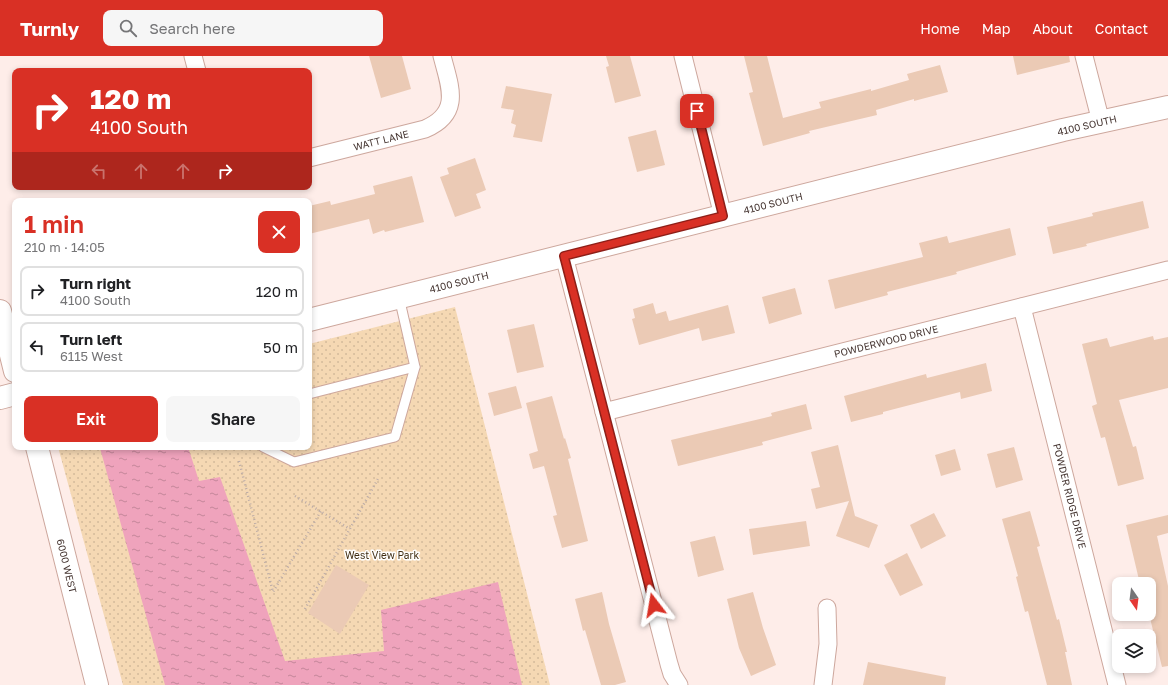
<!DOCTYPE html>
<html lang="en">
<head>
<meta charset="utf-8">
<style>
	:root { --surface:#fff; --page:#f6f6f6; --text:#202124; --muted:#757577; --line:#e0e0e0; --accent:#d93025 }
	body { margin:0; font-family:"Golos Text",sans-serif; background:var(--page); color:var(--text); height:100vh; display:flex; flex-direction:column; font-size:15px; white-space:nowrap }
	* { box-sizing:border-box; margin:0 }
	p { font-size:13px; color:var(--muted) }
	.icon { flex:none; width:22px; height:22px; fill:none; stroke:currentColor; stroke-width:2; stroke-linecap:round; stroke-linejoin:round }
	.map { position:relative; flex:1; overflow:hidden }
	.panel { position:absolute; left:12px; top:142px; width:300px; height:252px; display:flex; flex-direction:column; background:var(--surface); border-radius:8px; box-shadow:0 2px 6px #0003 }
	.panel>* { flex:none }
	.hud { position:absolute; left:12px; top:12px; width:300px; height:122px; border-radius:8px; box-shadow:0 2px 6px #0003; background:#d93025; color:#fff; overflow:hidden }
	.needle { width:26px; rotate:166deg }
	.controls { position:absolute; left:1112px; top:521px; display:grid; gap:8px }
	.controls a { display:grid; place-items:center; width:44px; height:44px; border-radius:8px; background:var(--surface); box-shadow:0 2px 6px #0003; font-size:20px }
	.pin { position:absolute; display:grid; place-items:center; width:34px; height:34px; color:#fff; margin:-17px; border-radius:8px; box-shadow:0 2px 6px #0006 }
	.me { position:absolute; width:44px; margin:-22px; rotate:346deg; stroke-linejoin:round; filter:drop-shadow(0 0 3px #0008) }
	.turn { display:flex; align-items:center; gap:14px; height:84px; padding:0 12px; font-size:18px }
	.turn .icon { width:52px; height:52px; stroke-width:2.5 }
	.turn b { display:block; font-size:28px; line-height:34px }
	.lanes { display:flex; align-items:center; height:38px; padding:0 12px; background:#0003; justify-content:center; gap:20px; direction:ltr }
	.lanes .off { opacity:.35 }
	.round { display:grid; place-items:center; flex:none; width:42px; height:42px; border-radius:8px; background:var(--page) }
	.head { display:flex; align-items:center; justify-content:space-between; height:68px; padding:0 12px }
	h1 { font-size:24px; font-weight:600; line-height:30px; color:var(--accent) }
	.cta { display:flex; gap:8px; margin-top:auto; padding:8px 12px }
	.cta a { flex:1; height:46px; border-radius:8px; background:var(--accent); color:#fff; font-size:16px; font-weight:600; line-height:46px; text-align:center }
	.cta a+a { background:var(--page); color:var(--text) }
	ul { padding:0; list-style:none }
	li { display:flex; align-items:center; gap:12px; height:50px; margin:0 8px 6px; padding:0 4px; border:2px solid var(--line); border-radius:8px }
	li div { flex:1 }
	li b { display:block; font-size:15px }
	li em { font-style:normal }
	header { display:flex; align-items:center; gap:24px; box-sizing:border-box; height:56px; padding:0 20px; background:var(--accent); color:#fff }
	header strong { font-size:19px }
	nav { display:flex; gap:22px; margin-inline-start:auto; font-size:14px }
	.search { width:280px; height:36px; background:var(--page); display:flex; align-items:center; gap:10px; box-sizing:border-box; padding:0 14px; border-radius:8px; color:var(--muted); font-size:15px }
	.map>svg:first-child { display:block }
</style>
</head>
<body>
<header>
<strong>Turnly</strong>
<div class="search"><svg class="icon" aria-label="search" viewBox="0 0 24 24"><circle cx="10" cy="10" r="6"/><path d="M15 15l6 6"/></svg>Search here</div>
<nav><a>Home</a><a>Map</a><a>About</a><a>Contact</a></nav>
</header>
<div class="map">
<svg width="1168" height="629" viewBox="0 0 1168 629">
	<defs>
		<pattern id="park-dots" width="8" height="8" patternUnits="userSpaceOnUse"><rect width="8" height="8" fill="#f5d8b3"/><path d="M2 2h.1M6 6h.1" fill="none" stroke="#d3ba9a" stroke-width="1.8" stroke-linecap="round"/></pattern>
		<pattern id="water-ripples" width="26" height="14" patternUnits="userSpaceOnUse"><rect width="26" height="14" fill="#efa3bc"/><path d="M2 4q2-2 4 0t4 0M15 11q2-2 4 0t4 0" fill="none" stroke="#c38699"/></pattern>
	</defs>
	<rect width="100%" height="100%" fill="#feede9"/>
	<path fill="url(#park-dots)" d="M455,251L550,629H123L58,391H309V288Z"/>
	<path fill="url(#water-ripples)" d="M104,391H188L199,425L220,421L285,605L384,595L381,554L498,526L522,629H165L100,392Z"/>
	<g fill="#ebcab5">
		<path d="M369,0H402L411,33L381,42Z"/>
		<path d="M606,0H630L641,40L615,47L606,11L609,10Z"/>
		<path d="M744,0H767L783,62L821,52L819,46L871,33V35L909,24L907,18L940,9L948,36L914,45V43L876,54L877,59L809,75L810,77L763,90L749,37L753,36Z"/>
		<path d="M1013,0H1069L1070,6L1017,19Z"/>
		<path d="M506,30L552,38L542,86L513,81L516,69L511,67L514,54L501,52Z"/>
		<path d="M656,74L665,109L637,116L628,81Z"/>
		<path d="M475,102L486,134L476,138L481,152L455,161L440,121L449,118L447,112Z"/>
		<path d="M412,120L424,166L385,176L384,174L373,178L369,163L309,178V150L330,145L331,149L375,138L373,130Z"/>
		<path d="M1143,145L1149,172L1086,188L1087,190L1053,198L1047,171L1093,160L1092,157Z"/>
		<path d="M1010,172L1016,199L956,216L957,218L887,236L888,239L835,253L828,224L923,201L919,187L947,180L949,187Z"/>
		<path d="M795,232L802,258L769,268L762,241Z"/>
		<path d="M653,247L656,258L666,255L669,265L728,249L735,277L702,285L699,272L639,289L632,263L635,262L633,253Z"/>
		<path d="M534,268L544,311L517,317L507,274Z"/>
		<path d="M1153,280L1154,284L1168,281V332L1119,344L1133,391L1136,390L1144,423L1118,430L1105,381L1101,382L1092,350L1097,348L1082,288L1107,282L1110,291Z"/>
		<path d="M986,307L992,335L961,343L960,336L883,356V358L851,366L844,340L926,318L927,322Z"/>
		<path d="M516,330L522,352L494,360L488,337Z"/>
		<path d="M552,340L564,383L565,382L571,402L568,403L588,485L562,492L553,460L557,459L544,410L533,413L529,398L538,395L526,347Z"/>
		<path d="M806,348L812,373L762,386L763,389L678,410L671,384L772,360L771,357Z"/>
		<path d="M838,389L855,460L878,469L869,492L836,480L849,445L816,453L811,433L820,431L811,396Z"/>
		<path d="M1014,391L1023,424L996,432L987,398Z"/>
		<path d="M955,393L961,414L941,420L935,399Z"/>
		<path d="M1030,455L1040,490L1037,491L1057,564L1059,563L1067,596H1065L1072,629H1047L1028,555L1025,556L1016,521L1018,520L1002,463Z"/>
		<path d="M934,457L946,480L921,493L910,469Z"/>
		<path d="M1168,459V477L1157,480L1168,530V610L1162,611L1149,558V528H1140L1126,469Z"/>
		<path d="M806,465L810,490L753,499L749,473Z"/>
		<path d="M715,480L724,514L698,521L690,486Z"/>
		<path d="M907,497L923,529L900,540L884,509Z"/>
		<path d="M336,509L369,529L340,578L308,557Z"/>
		<path d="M602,536L609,568L626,626L615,629H601L585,574L583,575L575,543Z"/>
		<path d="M753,536L763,572L776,609L751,620L739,592L727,543Z"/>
		<path d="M868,606L946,621L945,629H863Z"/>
	</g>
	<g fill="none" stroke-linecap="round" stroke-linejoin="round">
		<defs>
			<g id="service">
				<path d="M309,338L415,311"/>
				<path d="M263,391L294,406L395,381L415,311L399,241"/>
			</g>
			<g id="minor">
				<path d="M193,0L197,15"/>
				<path d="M683,0L723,160"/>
				<path d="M1084,0L1101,66"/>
				<path d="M309,102L425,73C462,57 450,31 442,0"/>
				<path d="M564,200L669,608L672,618L679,629"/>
				<path d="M1022,251L1117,629"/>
				<path d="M604,356L1168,214"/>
				<path d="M823,629L828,588L827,552"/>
			</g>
			<g id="tertiary">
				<path d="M0,255L15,315"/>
				<path d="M37,391L97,629"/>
			</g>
			<g id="secondary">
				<path d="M309,264L1063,74L1168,51"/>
				<path d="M0,342L15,338"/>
			</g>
		</defs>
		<use href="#service" stroke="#cda79d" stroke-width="11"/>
		<use href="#minor" stroke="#cda79d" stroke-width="19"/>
		<use href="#tertiary" stroke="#cda79d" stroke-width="24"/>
		<use href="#secondary" stroke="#cda79d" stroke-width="24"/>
		<g stroke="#bbaba7" stroke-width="2.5" stroke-dasharray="1 3" stroke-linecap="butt">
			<path d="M239,405L273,536L321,455"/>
			<path d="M295,440L350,473"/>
			<path d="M305,553L379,421"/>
		</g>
		<use href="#service" stroke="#fff" stroke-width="9"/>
		<use href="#minor" stroke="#fff" stroke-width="17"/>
		<use href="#tertiary" stroke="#fff" stroke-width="22"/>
		<use href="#secondary" stroke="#fff" stroke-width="22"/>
	</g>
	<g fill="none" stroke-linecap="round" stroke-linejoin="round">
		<defs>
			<path id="route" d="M654,549L564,200L723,160L697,55"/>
		</defs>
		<use href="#route" stroke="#8d1f18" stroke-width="10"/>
		<use href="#route" stroke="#d93025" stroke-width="7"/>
	</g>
	<g text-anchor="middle" stroke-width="3" stroke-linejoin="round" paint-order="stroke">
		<g font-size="10" fill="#463632" stroke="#fff">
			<text transform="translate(1087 69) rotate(-13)" y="4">4100 SOUTH</text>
			<text transform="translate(381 84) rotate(-14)" y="4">WATT LANE</text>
			<text transform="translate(773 147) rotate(-14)" y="4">4100 SOUTH</text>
			<text transform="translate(459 226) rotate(-14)" y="4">4100 SOUTH</text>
			<text transform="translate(886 285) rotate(-14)" y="4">POWDERWOOD DRIVE</text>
			<text transform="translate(1070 440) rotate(76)" y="4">POWDER RIDGE DRIVE</text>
			<text transform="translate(67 510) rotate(76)" y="4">6000 WEST</text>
		</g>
		<g font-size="10" fill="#422f14" stroke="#fff">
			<text x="382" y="503">West View Park</text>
		</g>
	</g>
</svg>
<div class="controls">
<a><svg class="needle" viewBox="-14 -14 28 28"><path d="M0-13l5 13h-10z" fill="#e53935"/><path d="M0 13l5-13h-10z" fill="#757577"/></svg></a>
<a><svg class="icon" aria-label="layers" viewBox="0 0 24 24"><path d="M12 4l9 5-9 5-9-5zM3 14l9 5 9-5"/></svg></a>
</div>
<div class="pin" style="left:697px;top:55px;background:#d93025"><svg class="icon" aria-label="arrive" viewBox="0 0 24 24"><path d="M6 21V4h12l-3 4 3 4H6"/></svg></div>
<svg class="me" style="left:654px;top:549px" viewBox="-20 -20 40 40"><path d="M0-17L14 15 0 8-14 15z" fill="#d93025" stroke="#fff" stroke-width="4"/></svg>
<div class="hud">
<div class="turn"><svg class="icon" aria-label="right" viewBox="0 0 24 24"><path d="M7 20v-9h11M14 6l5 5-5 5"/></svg><div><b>120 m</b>4100 South</div></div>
<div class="lanes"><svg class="icon off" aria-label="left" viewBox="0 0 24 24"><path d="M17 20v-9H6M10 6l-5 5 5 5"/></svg><svg class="icon off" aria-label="ahead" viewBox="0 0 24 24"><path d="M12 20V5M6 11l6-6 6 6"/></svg><svg class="icon off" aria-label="ahead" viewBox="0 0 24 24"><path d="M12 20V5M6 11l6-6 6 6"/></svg><svg class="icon" aria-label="right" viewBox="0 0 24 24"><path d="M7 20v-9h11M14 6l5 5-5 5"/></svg></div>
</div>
<section class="panel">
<div class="head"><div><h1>1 min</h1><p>210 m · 14:05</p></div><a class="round" style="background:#d93025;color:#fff"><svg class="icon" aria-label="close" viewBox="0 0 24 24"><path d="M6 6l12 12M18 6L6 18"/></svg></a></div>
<ul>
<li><svg class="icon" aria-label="right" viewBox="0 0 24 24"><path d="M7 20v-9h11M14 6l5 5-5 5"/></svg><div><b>Turn right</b><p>4100 South</p></div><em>120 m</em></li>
<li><svg class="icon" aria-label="left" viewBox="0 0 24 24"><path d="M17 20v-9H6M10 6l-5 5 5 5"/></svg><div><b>Turn left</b><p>6115 West</p></div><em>50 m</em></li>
</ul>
<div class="cta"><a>Exit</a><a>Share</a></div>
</section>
</div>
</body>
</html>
